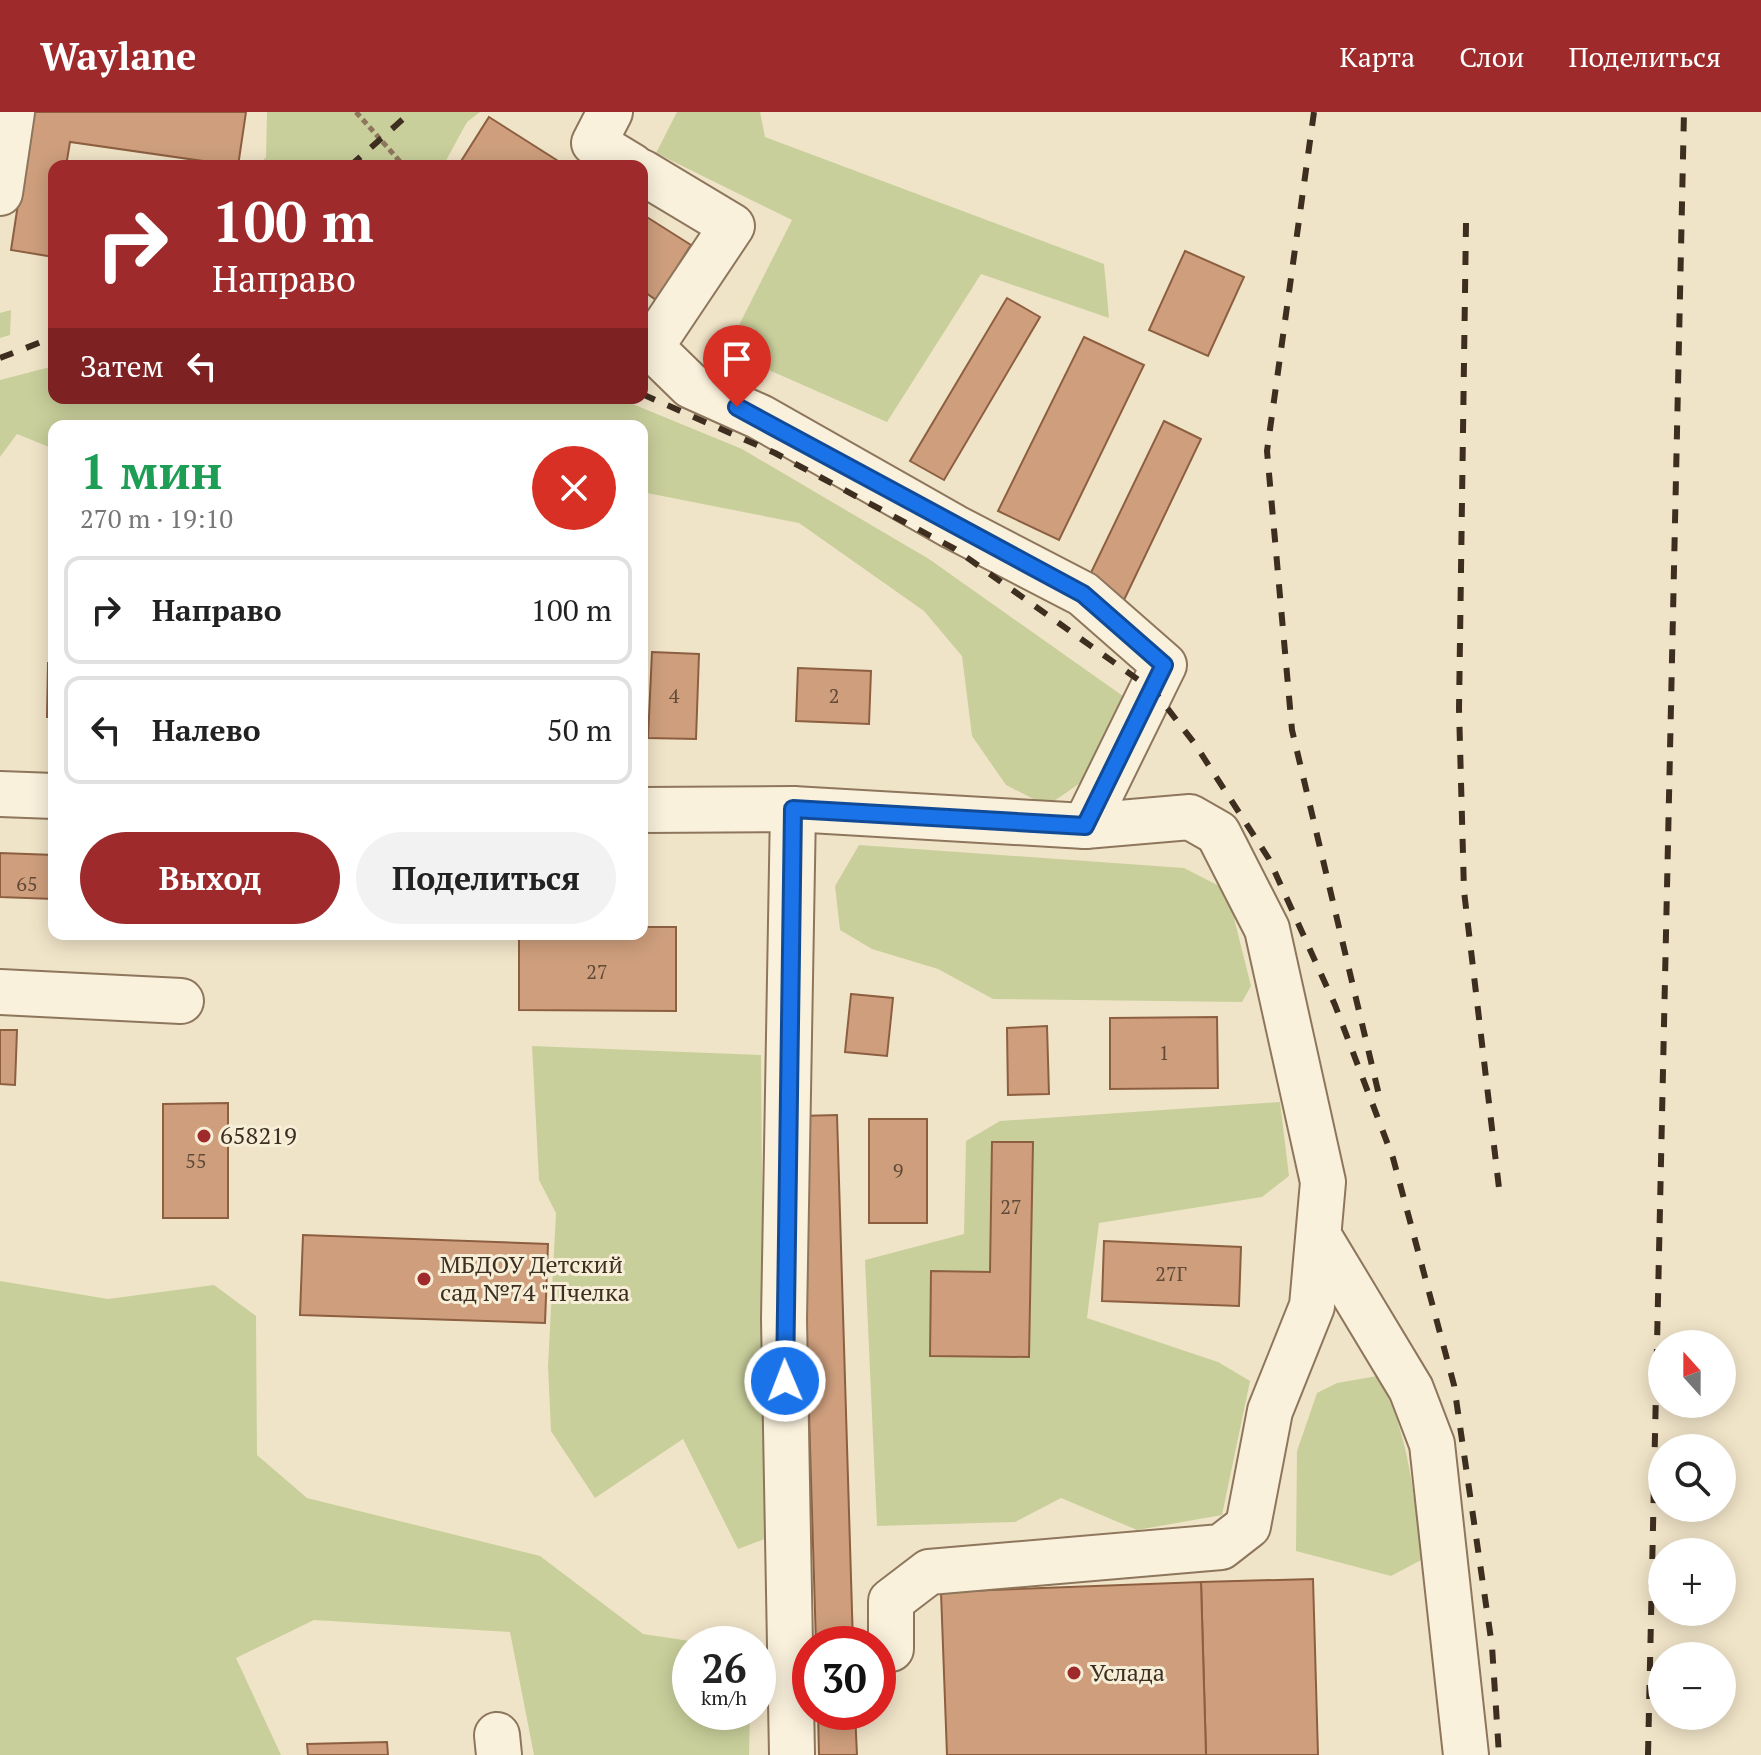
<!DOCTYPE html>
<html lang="ru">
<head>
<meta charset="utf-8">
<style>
	:root { --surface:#fff; --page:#f2f2f2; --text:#222; --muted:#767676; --line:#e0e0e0; --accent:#9e2a2b }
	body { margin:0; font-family:"PT Serif",serif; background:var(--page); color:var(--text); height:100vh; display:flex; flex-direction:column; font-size:30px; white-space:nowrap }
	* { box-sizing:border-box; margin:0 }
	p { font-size:26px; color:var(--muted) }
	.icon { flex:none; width:44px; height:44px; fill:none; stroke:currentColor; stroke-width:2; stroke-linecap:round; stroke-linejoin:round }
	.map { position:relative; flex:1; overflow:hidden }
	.panel { position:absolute; left:48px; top:308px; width:600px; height:520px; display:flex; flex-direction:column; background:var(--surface); border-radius:16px; box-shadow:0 4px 20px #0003 }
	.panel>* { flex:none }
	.guide { position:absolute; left:48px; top:48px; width:600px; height:244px; border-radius:16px; box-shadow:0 4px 20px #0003; background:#9e2a2b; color:#fff; overflow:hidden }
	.needle { width:52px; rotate:339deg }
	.tools { position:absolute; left:1648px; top:1218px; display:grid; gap:16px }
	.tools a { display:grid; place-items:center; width:88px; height:88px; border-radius:50%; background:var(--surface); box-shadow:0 4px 20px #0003; font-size:40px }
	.speed { position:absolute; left:672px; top:1514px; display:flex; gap:16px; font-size:40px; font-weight:700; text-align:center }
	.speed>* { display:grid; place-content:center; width:104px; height:104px; border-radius:50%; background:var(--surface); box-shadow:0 4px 20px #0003; line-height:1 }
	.speed small { font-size:20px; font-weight:400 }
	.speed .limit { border:12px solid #d22; background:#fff; color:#111 }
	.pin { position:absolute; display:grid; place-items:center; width:68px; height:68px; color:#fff; margin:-82px -34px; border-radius:50% 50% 50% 0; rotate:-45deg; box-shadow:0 0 8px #0007 }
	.pin .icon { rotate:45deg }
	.me { position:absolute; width:88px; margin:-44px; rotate:359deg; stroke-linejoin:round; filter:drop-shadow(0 0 6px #0008) }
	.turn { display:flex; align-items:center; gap:28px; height:168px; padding:0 32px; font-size:36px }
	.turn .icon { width:104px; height:104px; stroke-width:2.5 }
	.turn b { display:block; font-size:56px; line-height:68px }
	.then { display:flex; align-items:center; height:76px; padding:0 32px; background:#0003; gap:16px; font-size:30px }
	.round { display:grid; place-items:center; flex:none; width:84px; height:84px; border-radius:42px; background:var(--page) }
	.overview { display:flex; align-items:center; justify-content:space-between; height:136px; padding:0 32px }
	h1 { font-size:48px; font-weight:800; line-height:60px; color:#1e9e55 }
	.button { display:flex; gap:16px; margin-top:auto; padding:16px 32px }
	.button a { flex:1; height:92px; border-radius:48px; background:var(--accent); color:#fff; font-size:32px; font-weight:800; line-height:92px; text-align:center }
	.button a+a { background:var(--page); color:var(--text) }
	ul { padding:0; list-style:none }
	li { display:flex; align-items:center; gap:24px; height:108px; margin:0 16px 12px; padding:0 16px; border:4px solid var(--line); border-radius:16px }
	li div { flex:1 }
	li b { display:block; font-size:30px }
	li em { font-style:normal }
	header { display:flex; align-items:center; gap:48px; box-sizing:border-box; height:112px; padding:0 40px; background:var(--accent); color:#fff }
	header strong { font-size:38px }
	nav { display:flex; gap:44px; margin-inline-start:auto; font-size:28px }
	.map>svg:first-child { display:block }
</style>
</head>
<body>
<header>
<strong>Waylane</strong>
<nav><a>Карта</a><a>Слои</a><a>Поделиться</a></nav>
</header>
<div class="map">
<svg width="1761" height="1643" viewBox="0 0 1761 1643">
	<rect width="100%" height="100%" fill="#f0e4c8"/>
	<g fill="#c9cf9b">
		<path d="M267,0H480L467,10L443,54H258L266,45Z"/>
		<path d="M677,0H760L765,25L1104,152L1109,206L981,162L887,310L726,239L792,108L656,41Z"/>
		<path d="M11,198L10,223L0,226V201Z"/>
		<path d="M54,254V286H618L742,337L929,447L1130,589L1083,669L1047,694L1006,673L972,624L962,544L924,499L799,411L642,380V314H54V337L17,322L0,345V268Z"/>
		<path d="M859,733L1184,756L1227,778L1251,874L1242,890L993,887L938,857L872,837L840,818L835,774Z"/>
		<path d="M532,934L761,943L765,1427L738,1437L683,1327L595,1386L551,1319L548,1254L556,1101L539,1068Z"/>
		<path d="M1280,990L1289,1064L1262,1085L1099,1111L1087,1206L1218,1250L1250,1269L1222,1403L1137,1418L1061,1386L1015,1410L877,1414L865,1148L964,1122L966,1029L1000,1009Z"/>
		<path d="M0,1169L108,1187L214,1173L256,1204L257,1343L307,1386L540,1444L643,1522L710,1532H690V1600H750L749,1643H534L510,1520L314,1508L236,1546L281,1643H0Z"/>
		<path d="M1377,1264C1410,1319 1413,1385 1423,1447L1391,1464L1296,1439L1297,1339L1317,1281L1337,1271Z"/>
	</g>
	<g fill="#cf9f7d" stroke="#8d5f41" stroke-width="2">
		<path d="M32,0H246L238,54L70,30L66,54H54V145L11,138Z"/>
		<path d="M489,5L566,54H458Z"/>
		<path d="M642,102L691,133L656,188L642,178Z"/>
		<path d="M1185,139L1244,165L1208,244L1149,218Z"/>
		<path d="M1007,186L1040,205L944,368L910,349Z"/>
		<path d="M1084,225L1144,253L1059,428L998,399Z"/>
		<path d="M1164,309L1201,327L1124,488L1086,471Z"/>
		<path d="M652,540L699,542L696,627L648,626Z"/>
		<path d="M48,551H54V605H47Z"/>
		<path d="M798,556L871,559L869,612L796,609Z"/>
		<path d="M0,741L54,743L53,787L0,785Z"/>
		<path d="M642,815H676V899L519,898V822H642Z"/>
		<path d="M851,882L893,886L887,944L845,940Z"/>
		<path d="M1217,905L1218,976L1110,977V906Z"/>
		<path d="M1047,914L1049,982L1008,983L1007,916Z"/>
		<path d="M0,918H17L15,973L0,972Z"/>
		<path d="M228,991V1106H163V992Z"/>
		<path d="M837,1003L853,1532H816L800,1004Z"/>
		<rect x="869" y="1007" width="58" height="104"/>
		<path d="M992,1030H1033L1029,1245L930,1244L931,1159L990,1160Z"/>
		<path d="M303,1123L548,1132L545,1211L300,1203Z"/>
		<path d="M1104,1129L1241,1135L1239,1194L1102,1189Z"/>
		<path d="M1313,1467L1318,1643H1206L1201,1470Z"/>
		<path d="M1201,1470L1206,1643H947L941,1480Z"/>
		<path d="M818,1600H855L857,1643H819Z"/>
		<path d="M387,1630L388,1643H308L307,1632Z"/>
	</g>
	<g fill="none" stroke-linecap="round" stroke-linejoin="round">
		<defs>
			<g id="minor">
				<path d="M610,0L594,31L632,54"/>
				<path d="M642,60L732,114L651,235L691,274L760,305L954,415L1083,482L1164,553L1085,714"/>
				<path d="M0,81L12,0"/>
				<path d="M0,682L54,684"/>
				<path d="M642,698L793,697L1085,714L1190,705L1218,721L1267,817L1323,1070L1312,1194L1270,1299L1248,1414L1221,1435L929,1460L891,1489V1537"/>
				<path d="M0,880L181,889"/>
				<path d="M1320,1126L1411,1277L1432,1332L1466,1643"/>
				<path d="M497,1623L499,1643"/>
				<path d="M792,1643L784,1207L793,697"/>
			</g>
		</defs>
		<use href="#minor" stroke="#8d765c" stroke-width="48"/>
		<path stroke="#8d765c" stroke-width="5" stroke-dasharray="6 4" stroke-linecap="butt" d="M356,0L404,54"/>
		<use href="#minor" stroke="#faf1dc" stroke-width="44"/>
		<g stroke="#3d2e20" stroke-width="6" stroke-dasharray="14 14" stroke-linecap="butt">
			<path d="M1314,0L1267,339L1292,618L1379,983"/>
			<path d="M350,54L411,0"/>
			<path d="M1466,111L1459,597L1464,779L1499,1076"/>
			<path d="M0,246L54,225"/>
			<path d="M642,282L775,341L955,437L1154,579L1195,632L1269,747L1335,893L1393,1046L1454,1273L1492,1534L1499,1643"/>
			<path d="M1648,1643L1684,0"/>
		</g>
	</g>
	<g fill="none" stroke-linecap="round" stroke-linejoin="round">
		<defs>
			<path id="route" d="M737,295L1083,482L1164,553L1085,714L793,697L785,1269"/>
		</defs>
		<use href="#route" stroke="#114b97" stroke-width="20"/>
		<use href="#route" stroke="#1a73e8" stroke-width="14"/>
	</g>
	<g fill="#9e2a2b" stroke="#f7eed8" stroke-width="3">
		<circle cx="204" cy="1024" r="8"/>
		<circle cx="424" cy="1167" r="8"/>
		<circle cx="1074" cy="1561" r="8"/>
	</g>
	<g text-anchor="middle" stroke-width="6" stroke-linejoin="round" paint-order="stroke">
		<g font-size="20" fill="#624a37">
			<text x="674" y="591">4</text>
			<text x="834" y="591">2</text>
			<text x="27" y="779">65</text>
			<text x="597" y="867">27</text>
			<text x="1164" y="948">1</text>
			<text x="196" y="1056">55</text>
			<text x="898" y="1066">9</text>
			<text x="1011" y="1102">27</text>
			<text x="1171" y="1169">27Г</text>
		</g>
		<g font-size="24" fill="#3d2e20" stroke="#f7eed8" text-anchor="start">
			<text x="220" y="1032">658219</text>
			<text x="440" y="1161">МБДОУ Детский<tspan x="440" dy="28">сад №74 "Пчелка</tspan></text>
			<text x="1090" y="1569">Услада</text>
		</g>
	</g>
</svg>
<div class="tools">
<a><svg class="needle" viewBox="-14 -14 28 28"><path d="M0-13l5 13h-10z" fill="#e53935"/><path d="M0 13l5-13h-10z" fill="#767676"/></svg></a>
<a><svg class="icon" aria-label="search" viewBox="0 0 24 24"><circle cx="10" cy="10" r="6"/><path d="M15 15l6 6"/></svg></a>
<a>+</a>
<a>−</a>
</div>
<div class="speed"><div>26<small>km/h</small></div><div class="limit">30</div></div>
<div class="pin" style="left:737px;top:295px;background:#d93025"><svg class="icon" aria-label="arrive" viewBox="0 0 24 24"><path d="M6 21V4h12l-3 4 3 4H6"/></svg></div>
<svg class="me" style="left:785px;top:1269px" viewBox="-20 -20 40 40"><circle r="17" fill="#1a73e8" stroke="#fff" stroke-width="3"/><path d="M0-11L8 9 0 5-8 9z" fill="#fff"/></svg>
<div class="guide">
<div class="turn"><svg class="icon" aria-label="right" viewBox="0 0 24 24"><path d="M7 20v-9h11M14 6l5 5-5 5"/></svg><div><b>100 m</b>Направо</div></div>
<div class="then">Затем<svg class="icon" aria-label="left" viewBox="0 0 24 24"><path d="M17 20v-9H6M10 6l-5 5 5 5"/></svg></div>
</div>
<section class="panel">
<div class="overview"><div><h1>1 мин</h1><p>270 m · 19:10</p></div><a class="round" style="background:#d93025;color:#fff"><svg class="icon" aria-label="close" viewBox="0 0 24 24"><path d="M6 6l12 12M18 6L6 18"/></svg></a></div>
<ul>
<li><svg class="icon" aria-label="right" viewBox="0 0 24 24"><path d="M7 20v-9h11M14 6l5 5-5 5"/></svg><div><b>Направо</b></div><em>100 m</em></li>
<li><svg class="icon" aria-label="left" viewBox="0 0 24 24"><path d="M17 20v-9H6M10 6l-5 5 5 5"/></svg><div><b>Налево</b></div><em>50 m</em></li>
</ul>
<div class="button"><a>Выход</a><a>Поделиться</a></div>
</section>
</div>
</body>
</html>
